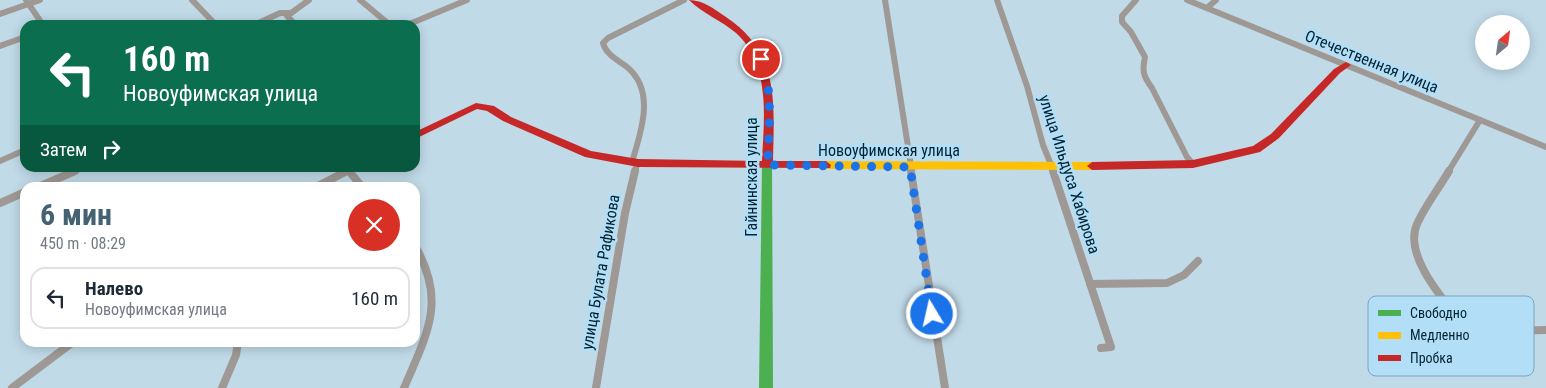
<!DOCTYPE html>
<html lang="ru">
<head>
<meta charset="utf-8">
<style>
	:root { --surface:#fff; --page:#f2f2f3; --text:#1f2937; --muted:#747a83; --line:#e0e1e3; --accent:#446271 }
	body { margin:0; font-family:"Roboto Condensed",sans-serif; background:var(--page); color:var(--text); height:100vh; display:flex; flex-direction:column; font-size:19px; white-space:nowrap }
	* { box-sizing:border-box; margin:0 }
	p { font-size:16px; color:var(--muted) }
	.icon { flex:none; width:28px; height:28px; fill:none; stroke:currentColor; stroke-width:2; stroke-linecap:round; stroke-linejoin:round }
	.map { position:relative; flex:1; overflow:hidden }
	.details { position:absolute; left:20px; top:182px; width:400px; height:165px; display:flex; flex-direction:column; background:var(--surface); border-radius:15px; box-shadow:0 2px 12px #0003 }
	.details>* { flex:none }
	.guide { position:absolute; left:20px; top:20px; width:400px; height:152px; border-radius:15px; box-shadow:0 2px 12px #0003; background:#0b6e4f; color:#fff; overflow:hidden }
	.needle { width:32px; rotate:29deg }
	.tools { position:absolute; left:1475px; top:15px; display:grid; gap:10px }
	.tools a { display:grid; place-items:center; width:55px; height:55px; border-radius:50%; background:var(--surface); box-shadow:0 2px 12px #0003; font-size:25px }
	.pin { position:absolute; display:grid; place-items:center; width:42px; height:42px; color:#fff; margin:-21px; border:2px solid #fff; border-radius:50%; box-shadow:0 1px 5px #0007 }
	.me { position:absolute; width:55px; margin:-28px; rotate:351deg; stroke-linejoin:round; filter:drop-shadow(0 0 4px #0008) }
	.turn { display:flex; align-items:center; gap:18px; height:105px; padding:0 20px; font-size:22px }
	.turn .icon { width:65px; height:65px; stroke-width:2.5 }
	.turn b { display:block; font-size:35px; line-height:42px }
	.then { display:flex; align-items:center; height:48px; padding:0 20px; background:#0003; gap:10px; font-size:19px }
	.round { display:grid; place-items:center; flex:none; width:52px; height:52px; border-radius:26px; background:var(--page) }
	.head { display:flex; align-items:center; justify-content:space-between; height:85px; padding:0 20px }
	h1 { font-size:30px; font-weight:700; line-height:38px; color:var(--accent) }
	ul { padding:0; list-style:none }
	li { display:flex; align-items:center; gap:15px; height:62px; margin:0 10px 8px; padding:0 10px; border:2px solid var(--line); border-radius:15px }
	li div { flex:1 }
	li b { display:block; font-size:19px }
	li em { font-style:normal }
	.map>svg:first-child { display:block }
</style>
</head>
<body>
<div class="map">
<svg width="1546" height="388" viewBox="0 0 1546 388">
	<rect width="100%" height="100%" fill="#c1dae8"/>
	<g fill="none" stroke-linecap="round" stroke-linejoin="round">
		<g stroke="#9f9996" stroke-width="6">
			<path d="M26,0L43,25"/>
			<path d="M192,0L216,25"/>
			<path d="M360,0L390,25"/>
			<path d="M885,0L912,172"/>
			<path d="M997,0L1027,86L1043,145L1054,172"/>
			<path d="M1136,0L1122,16V22L1131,32L1145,57C1142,71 1143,76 1152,88L1187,157L1193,164"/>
			<path d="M1187,0L1546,147"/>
			<path d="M1207,8L1216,0"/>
			<path d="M0,14L40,0"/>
			<path d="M254,25L280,13H290"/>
			<path d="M296,25L287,16L309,0"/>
			<path d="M407,25L467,0"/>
			<path d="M0,46L25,37"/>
			<path d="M0,161L25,150"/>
			<path d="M632,162C641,132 656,91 627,67C618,60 606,55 603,43L608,38L684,0"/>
			<path d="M348,170L350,172"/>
			<path d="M72,172L82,168"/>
			<path d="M345,172L353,168"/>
			<path d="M634,172L638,163"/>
			<path d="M1448,172L1480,120"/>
		</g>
		<g stroke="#9f9996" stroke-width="8">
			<path d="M349,171L363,188"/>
			<path d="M911,171L945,388"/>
			<path d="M1053,171L1111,347L1101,348"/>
			<path d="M1449,171C1439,188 1425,206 1417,224C1402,258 1450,307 1469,332L1546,330"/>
			<path d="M36,188L75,171"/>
			<path d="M314,188L347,171"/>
			<path d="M0,203L25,192"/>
			<path d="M1090,284L1167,283L1184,275L1198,261"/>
			<path d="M12,388L73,342"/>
			<path d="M222,388L236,355L238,342"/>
			<path d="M404,388C427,334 447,301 415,246"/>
			<path d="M596,388L625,213L635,171"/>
		</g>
		<path fill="#4caf50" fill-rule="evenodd" d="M767,161L772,165L773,388H759L762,165Z"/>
		<path fill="#ffc107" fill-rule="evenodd" d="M826,161L1092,162L1097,166L1092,170L826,169L821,165Z"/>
		<g fill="#c62828" fill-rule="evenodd">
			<path d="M689,0C703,0 714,9 726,17C780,53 774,103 773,161H826L831,165L830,168L638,167L585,157L503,121L487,111L477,109L415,139V132L476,103L494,106L511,117L591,151L638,159L762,161C764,118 771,65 736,33C722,21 702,13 689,0Z"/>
			<path d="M1346,62L1351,65L1340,73L1279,138L1260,152L1193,168L1092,170L1087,166L1092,162L1193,160L1253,146L1271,134L1334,69Z"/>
		</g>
	</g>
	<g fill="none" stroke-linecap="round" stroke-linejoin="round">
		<path stroke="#1a73e8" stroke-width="9" stroke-dasharray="0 16.2" d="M761,59C774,89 768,133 768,165L910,167L932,314"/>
	</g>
	<g text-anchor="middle" stroke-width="5" stroke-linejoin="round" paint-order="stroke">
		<g font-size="16" fill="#002231" stroke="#b2dff7">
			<text transform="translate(1372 61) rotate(22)" y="6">Отечественная улица</text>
			<text x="889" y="156">Новоуфимская улица</text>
			<text transform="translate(1070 174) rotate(72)" y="6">улица Ильдуса Хабирова</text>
			<text transform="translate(751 177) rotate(-90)" y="6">Гайнинская улица</text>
			<text transform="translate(600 272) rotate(-80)" y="6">улица Булата Рафикова</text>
		</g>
	</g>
	<rect x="1368" y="296" width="166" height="80" rx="8" fill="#b2dff7" stroke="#7da6bc" stroke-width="1"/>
	<rect x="1378" y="310" width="23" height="6" fill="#4caf50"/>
	<rect x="1378" y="332" width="23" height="7" fill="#ffc107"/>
	<rect x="1378" y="355" width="23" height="6" fill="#c62828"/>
	<g font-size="14" fill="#002231">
		<text x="1410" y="318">Свободно</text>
		<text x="1410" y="340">Медленно</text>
		<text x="1410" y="363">Пробка</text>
	</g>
</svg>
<div class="tools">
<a><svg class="needle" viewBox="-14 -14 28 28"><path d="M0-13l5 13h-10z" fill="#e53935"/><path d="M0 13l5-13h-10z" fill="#747a83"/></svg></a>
</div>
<div class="pin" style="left:761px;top:59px;background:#d93025"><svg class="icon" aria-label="arrive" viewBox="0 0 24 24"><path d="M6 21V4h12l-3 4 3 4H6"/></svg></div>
<svg class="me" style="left:932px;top:314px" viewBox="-20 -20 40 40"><circle r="17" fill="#1a73e8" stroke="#fff" stroke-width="3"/><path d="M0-11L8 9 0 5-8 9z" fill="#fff"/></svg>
<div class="guide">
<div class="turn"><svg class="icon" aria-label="left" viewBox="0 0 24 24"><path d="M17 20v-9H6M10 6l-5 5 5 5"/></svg><div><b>160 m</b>Новоуфимская улица</div></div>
<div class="then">Затем<svg class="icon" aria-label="right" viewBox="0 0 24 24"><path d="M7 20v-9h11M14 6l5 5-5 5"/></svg></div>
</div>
<section class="details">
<div class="head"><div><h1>6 мин</h1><p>450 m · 08:29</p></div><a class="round" style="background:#d93025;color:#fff"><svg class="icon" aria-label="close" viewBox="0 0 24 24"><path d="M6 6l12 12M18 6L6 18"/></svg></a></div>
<ul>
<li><svg class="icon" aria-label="left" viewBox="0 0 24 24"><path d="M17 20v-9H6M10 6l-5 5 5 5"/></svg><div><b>Налево</b><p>Новоуфимская улица</p></div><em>160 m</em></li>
</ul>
</section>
</div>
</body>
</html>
